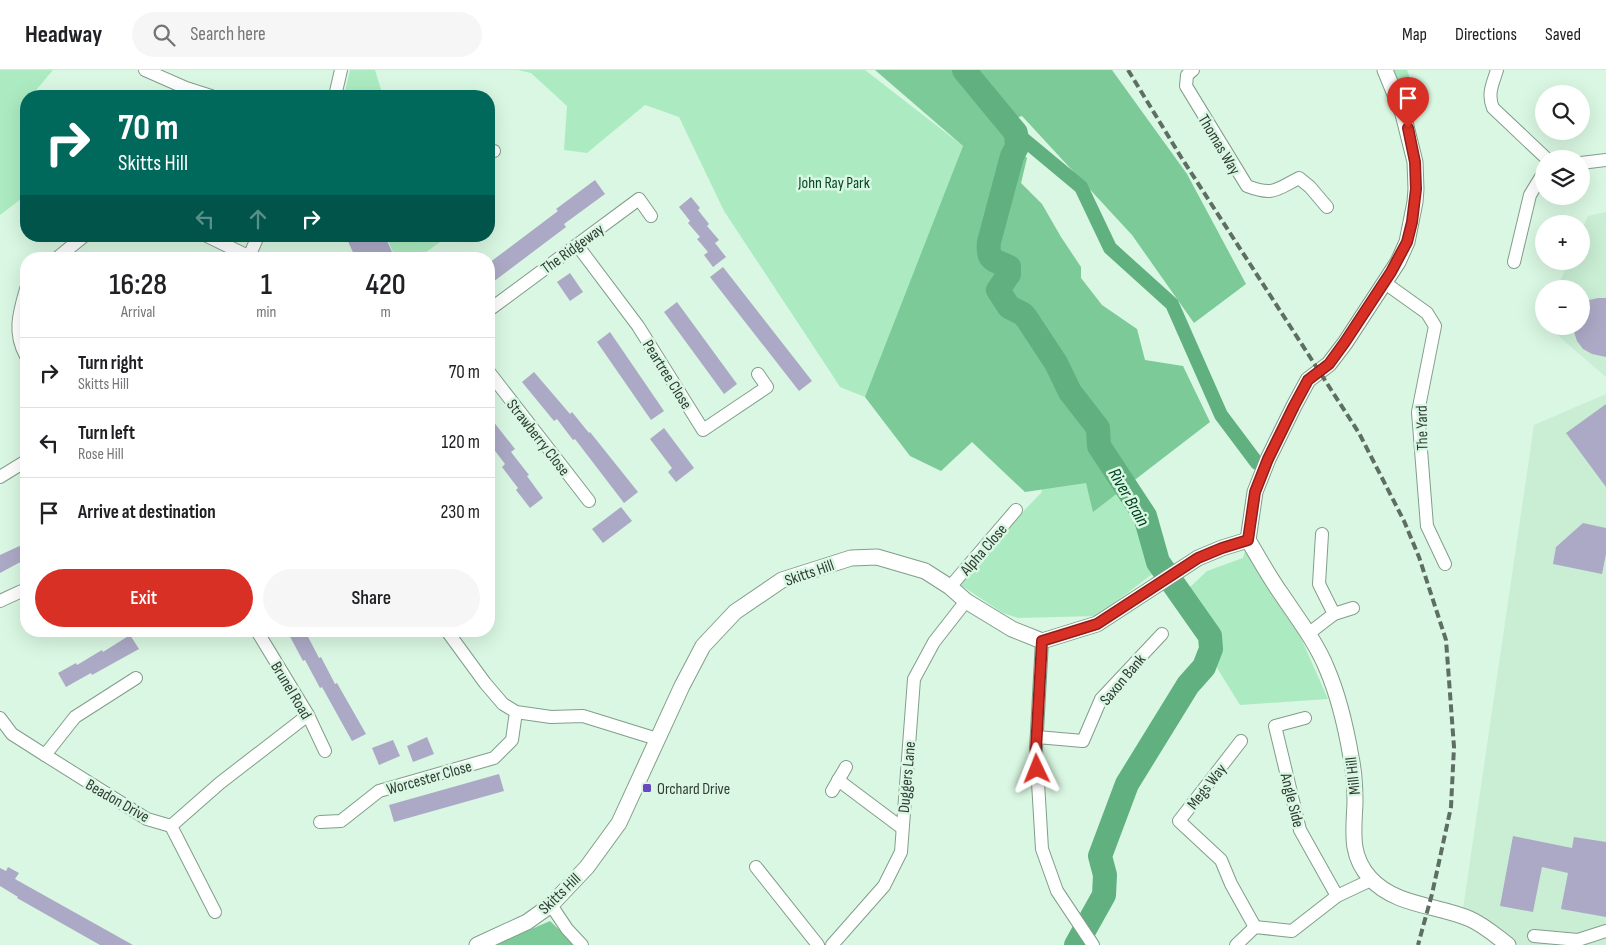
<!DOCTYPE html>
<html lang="en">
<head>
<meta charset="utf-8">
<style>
	:root { --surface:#fff; --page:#f6f6f6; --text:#202124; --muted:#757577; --line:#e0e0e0; --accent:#d93025 }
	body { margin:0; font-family:"Sofia Sans Condensed",sans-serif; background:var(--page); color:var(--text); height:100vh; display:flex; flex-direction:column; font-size:19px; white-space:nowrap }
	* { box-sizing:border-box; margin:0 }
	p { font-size:16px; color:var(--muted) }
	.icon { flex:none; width:28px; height:28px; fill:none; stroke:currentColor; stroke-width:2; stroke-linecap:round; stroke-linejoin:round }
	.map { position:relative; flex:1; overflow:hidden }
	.drawer { position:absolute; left:20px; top:182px; width:475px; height:385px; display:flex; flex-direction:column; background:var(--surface); border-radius:20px; box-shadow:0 5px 20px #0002 }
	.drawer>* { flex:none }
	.banner { position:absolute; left:20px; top:20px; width:475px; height:152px; border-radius:20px; box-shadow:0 5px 20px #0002; background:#00695c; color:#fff; overflow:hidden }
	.tools { position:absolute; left:1535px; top:15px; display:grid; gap:10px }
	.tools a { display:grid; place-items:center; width:55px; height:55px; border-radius:50%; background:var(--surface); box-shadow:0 5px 20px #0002; font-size:25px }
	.pin { position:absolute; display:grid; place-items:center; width:42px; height:42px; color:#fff; margin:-51px -21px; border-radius:50% 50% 50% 0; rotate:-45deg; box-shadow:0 0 5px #0007 }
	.pin .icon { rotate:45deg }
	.me { position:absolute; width:55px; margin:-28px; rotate:358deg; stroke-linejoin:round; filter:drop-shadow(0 0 4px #0008) }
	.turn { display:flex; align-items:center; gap:18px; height:105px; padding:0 15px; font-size:22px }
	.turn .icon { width:65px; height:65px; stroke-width:2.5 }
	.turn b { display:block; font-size:35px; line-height:42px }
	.lanes { display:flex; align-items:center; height:48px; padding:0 15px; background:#0003; justify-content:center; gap:25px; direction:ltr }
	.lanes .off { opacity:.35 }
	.eta { display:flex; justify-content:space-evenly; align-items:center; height:85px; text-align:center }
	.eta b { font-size:30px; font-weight:600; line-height:35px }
	.button { display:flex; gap:10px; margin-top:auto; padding:10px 15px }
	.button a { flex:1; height:58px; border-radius:30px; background:var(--accent); color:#fff; font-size:20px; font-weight:600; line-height:58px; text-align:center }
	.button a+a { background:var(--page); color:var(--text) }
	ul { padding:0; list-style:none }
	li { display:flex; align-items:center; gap:15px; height:70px; padding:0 15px; border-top:1px solid var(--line) }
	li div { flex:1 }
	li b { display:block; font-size:19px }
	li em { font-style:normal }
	header { display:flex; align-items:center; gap:30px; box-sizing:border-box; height:70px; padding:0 25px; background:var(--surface); border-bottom:1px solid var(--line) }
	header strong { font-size:24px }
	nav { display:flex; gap:28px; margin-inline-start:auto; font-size:18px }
	.search { width:350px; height:45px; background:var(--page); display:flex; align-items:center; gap:12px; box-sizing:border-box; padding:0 18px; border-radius:28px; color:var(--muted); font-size:19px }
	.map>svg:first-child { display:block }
</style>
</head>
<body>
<header>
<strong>Headway</strong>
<div class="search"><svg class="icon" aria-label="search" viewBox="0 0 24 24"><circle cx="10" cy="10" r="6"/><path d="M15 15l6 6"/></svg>Search here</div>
<nav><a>Map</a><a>Directions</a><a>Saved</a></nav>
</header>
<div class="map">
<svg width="1606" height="875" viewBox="0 0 1606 875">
	<rect width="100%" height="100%" fill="#d9f7e2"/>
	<g fill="#c9eed4">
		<path d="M1606,142V307L1547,256H1581V219H1557L1569,191H1581V162L1588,146Z"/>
		<path d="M1606,324V875H1508L1463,839L1534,355Z"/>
	</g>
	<g fill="#acebc1">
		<path d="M0,0H53L31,26H26V125L0,145Z"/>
		<path d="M350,0H375L383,26H344Z"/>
		<path d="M518,0H865L963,76L875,307L865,327L840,317L829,300L724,141L679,47L645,35L587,83L564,80L567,36L531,3Z"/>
		<path d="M1393,0H1407L1417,27L1410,21L1404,22L1403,24L1393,3Z"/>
		<path d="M386,166H448L417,189H396Z"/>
		<path d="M1091,378L1128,431L1155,502L1097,546L1018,548L1003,543L959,514L984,482L1041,423L1051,395Z"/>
		<path d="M1248,470L1301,568L1328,629L1240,635L1209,585L1215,558L1188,519L1207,501L1243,488Z"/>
	</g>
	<g fill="#7bca98">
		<path d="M875,0H1112L1187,104L1246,214L1194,253L1132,165L1022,46L994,55L1027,88L1021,113L1042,134L1061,167L1081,197V208L1102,235L1137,259L1145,290L1183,296L1210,352L1093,442L1086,413L1025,422L972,372L941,401L910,386L865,327L963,76Z"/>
		<path d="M550,851L575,875H495Z"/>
	</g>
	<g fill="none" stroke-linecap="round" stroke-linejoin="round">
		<path stroke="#61b07f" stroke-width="14" d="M1016,63L1081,117L1110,178L1172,234L1221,345L1257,393"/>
		<path stroke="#61b07f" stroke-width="24" d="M964,0L1016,63L1017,77L1012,86L989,172C987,192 993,189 1009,197V204L998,220L1009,237L1023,244L1027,249L1056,293L1070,322L1098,358L1099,376L1145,446L1158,492L1210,566L1211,579L1204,597L1188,615L1127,714L1100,786L1105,805L1104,825L1076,875"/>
	</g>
	<g fill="#aca9c6">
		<path d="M595,110L605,124L564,154L566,157L489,215V193L558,141L556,139Z"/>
		<path d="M691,127L700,138L698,140L709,154L707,156L719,170L715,173L726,187L713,197L704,185L708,182L697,169L700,167L688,153L690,151L679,137Z"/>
		<path d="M354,166H385L395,189H356L347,169Z"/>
		<path d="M723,197L812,311L799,321L710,207Z"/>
		<path d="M570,203L583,222L570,231L557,212Z"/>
		<path d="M1598,228H1606V287L1592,284L1583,279L1577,271L1572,256H1581V236L1589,230Z"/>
		<path d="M677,232L737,314L724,324L664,242Z"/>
		<path d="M610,262L664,341L651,350L597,272Z"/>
		<path d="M534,302L570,344L572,342L589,363L590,362L638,422L624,433L575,369L573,370L557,349L554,351L522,312Z"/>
		<path d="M1606,334V417L1566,363Z"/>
		<path d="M489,346L515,379L511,382L529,405L527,406L543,428L530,438L516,420L518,418L502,397L505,394L489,373Z"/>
		<path d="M664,358L694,398L676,412L668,402L672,398L650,369Z"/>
		<path d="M621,437L632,451L603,473L592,459Z"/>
		<path d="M1583,453L1606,458V484L1602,504L1553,494L1556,477Z"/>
		<path d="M26,473V489L0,503V485Z"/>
		<path d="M287,561H305L319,588L321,587L335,614L337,613L366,664L352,671L322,617L320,618L305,590L303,591Z"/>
		<path d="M130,565L139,579L92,605L91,603L66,617L58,603L76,593L77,595L102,580L103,582Z"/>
		<path d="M427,667L434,684L413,692L407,676Z"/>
		<path d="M393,670L400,686L379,695L372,678Z"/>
		<path d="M499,704L504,721L394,752L389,735Z"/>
		<path d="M1513,766L1572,778L1574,767L1606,772V847L1561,839L1568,803L1542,797L1533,842L1500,836Z"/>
		<path d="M8,797L19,803L15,809L133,875H100L17,828L18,827L0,816V798L6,801Z"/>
	</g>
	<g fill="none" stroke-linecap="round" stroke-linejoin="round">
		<defs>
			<g id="minor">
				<path d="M145,0L186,18L211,26"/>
				<path d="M1193,0L1187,5L1186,16L1247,116C1273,126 1276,120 1299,108L1310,117L1327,137"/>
				<path d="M1497,0C1493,13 1487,24 1493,38L1547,89"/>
				<path d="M335,26L341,0"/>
				<path d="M489,81H494"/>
				<path d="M1581,93L1606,90"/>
				<path d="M207,166L250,187"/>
				<path d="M577,175L638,256L703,360L767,317L758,304"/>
				<path d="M56,189L84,166"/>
				<path d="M248,189L258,166"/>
				<path d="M1514,192L1530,125L1544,102"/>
				<path d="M1385,213L1427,243L1435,256L1418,342L1427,456L1445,494"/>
				<path d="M26,219C19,243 13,263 26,286"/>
				<path d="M489,240L639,129L651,146"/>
				<path d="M489,302L589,431"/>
				<path d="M0,407L26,391"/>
				<path d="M950,517L1016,440"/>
				<path d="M0,531L26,519"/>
				<path d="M1334,544L1353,538"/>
				<path d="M257,561L308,645L325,681"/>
				<path d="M447,561L485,613L503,634L516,642L551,647L583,646L657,669"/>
				<path d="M1308,564L1334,544L1319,514L1322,464"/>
				<path d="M1042,571L1036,679L1042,779L1057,821L1093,875"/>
				<path d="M0,648L12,664L45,685L147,749L171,756L220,713L308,645"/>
				<path d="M1305,648L1275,656L1300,760L1337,826"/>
				<path d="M1037,667L1083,671L1101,629L1162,564"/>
				<path d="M1241,671L1179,751L1221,790L1231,814L1255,857"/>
				<path d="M45,685L75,647L136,608"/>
				<path d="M838,710L902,758"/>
				<path d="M832,721L846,697"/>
				<path d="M320,752L341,751L379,721L494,688L512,670L516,642"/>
				<path d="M171,756L215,842"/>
				<path d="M756,797L818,875"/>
				<path d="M551,835L567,859L582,875"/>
				<path d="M1534,866L1578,870L1606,861"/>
				<path d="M832,875L884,816L901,782L914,609L934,572L966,531"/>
				<path d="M1236,875L1255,857L1292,861L1337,826L1371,810"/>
			</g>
			<g id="tertiary">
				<path d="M1248,470C1259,488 1269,507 1282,525C1298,549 1316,572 1327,599C1339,627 1346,658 1351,687C1354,701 1355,718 1355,733C1354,760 1349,785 1370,808C1395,836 1438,835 1470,849C1484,855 1496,866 1508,875"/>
				<path d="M1248,470L1255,422L1268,389L1294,336L1308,310L1329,294L1345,273L1398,192L1407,172L1415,132L1416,119L1415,92L1403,44L1385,0"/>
				<path d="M477,875L527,852L551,835L587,797L619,753L682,616L703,576L735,542L782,510L851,488L877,487L925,501L950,517L966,531L1012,559L1042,571L1097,554L1198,488L1222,478L1248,470"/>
			</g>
		</defs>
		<use href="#minor" stroke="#829e8b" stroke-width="14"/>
		<use href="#tertiary" stroke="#829e8b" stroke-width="17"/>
		<use href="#minor" stroke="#fff" stroke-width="12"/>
		<use href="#tertiary" stroke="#fff" stroke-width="15"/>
		<path stroke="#5e6e63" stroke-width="4" stroke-dasharray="8 4" stroke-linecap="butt" d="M1128,0L1181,87L1359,363L1404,451L1419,487L1446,570L1454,677L1451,737L1432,824L1418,875"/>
	</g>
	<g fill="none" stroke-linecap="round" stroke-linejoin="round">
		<defs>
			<path id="route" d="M1037,699L1036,679L1042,571L1097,554L1198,488L1222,478L1248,470L1255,422L1268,389L1294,336L1308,310L1329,294L1345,272L1391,202L1407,172L1412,152L1416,119L1415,92L1408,58"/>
		</defs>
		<use href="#route" stroke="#8d1f18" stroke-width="12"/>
		<use href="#route" stroke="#d93025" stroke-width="9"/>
	</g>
	<rect fill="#6849c2" stroke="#d9f7e2" stroke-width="2" x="642" y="713" width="10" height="10" rx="2.5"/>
	<g text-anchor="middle" stroke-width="5" stroke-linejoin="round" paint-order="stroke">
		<g font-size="16" fill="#313c34" stroke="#d9f7e2">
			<text transform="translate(1220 74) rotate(59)" y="6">Thomas Way</text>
			<text transform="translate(572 178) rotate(-36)" y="6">The Ridgeway</text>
			<text transform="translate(668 304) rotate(58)" y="6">Peartree Close</text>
			<text transform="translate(1421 358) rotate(-91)" y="6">The Yard</text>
			<text transform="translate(539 367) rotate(52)" y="6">Strawberry Close</text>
			<text transform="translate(983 479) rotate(-49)" y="6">Alpha Close</text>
			<text transform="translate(809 502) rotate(-19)" y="6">Skitts Hill</text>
			<text transform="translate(1122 609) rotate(-50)" y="6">Saxon Bank</text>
			<text transform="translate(292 620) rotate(59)" y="6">Brunel Road</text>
			<text transform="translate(1352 706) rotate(-96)" y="6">Mill Hill</text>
			<text transform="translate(429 707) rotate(-16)" y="6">Worcester Close</text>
			<text transform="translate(906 707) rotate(-85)" y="6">Duggers Lane</text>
			<text transform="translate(1206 716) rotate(-52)" y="6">Megs Way</text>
			<text transform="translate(118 730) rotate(30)" y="6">Beadon Drive</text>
			<text transform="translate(1293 730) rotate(76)" y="6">Angle Side</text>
			<text transform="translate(559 823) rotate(-44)" y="6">Skitts Hill</text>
		</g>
		<g font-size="16" fill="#064627" stroke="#d9f7e2">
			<text x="834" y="118">John Ray Park</text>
		</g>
		<g font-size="16" fill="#313c34" stroke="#d9f7e2" text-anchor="start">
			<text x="657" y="724">Orchard Drive</text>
		</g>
		<g font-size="18" font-style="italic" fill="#004223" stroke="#d9f7e2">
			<text transform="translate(1129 427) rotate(60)" y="6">River Brain</text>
		</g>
	</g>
</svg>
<div class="tools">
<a><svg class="icon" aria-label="search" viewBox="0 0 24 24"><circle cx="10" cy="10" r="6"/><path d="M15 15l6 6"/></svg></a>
<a><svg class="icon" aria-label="layers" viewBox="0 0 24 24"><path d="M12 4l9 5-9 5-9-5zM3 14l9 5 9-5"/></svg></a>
<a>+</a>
<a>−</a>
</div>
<div class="pin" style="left:1408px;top:58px;background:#d93025"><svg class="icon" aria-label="arrive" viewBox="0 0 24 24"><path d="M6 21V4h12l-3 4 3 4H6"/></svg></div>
<svg class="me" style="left:1037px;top:699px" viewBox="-20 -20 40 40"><path d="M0-17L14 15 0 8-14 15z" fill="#d93025" stroke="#fff" stroke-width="4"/></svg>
<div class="banner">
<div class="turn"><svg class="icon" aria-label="right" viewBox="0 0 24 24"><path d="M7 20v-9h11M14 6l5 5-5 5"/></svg><div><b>70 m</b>Skitts Hill</div></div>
<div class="lanes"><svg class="icon off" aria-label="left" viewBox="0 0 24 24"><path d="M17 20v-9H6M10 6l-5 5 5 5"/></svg><svg class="icon off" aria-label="ahead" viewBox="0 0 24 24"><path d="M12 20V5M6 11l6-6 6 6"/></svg><svg class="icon" aria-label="right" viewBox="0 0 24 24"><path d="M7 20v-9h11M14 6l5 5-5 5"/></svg></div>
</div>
<section class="drawer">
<div class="eta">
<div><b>16:28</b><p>Arrival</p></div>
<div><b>1</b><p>min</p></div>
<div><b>420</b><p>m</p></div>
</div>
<ul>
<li><svg class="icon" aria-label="right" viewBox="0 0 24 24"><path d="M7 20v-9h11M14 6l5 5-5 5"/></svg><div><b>Turn right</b><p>Skitts Hill</p></div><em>70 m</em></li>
<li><svg class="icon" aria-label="left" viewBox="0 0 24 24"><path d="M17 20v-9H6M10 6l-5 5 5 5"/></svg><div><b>Turn left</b><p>Rose Hill</p></div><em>120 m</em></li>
<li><svg class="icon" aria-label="arrive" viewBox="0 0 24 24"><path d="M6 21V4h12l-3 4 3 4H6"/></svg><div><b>Arrive at destination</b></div><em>230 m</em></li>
</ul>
<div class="button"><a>Exit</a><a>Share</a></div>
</section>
</div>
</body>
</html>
